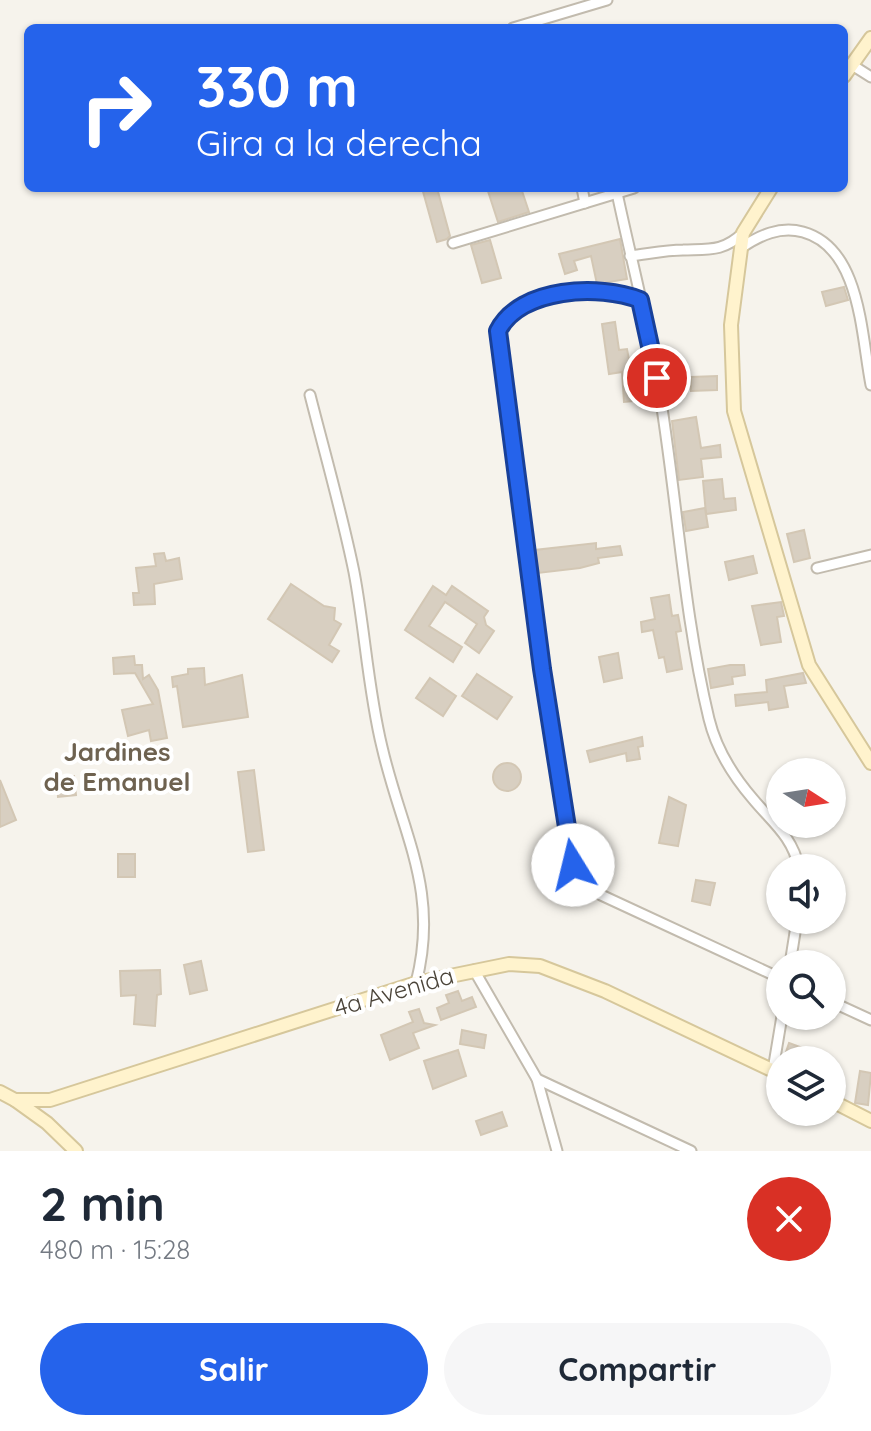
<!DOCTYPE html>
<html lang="es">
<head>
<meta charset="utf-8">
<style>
	:root { --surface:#fff; --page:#f6f6f7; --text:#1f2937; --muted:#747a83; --accent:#2563eb }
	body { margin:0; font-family:Quicksand,sans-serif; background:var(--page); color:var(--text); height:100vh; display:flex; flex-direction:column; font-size:30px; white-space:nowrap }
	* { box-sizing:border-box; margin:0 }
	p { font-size:26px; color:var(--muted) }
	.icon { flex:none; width:44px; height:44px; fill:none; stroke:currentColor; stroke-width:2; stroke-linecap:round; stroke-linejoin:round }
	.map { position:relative; height:1151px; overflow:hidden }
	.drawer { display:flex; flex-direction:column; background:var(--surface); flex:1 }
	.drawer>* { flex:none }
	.guide { position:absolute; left:24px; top:24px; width:824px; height:168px; border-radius:12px; box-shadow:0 2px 6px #0004; background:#2563eb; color:#fff; overflow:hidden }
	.needle { width:52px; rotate:102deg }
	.controls { position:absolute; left:766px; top:758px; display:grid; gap:16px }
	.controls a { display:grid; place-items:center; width:80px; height:80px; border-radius:50%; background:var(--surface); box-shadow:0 2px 6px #0004; font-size:40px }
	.pin { position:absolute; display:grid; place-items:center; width:68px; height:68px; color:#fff; margin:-34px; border:4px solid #fff; border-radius:50%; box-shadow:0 2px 8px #0007 }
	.me { position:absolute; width:88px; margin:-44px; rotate:351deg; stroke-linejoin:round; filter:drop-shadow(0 0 6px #0008) }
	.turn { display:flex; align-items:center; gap:28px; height:168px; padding:0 40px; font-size:36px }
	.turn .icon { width:104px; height:104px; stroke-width:2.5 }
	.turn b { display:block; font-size:56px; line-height:68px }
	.round { display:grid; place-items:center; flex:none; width:84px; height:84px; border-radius:42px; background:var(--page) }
	.summary { display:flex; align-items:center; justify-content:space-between; height:136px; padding:0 40px }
	h1 { font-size:48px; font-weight:700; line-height:60px }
	.cta { display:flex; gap:16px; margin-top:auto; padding:16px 40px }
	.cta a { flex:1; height:92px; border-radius:48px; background:var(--accent); color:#fff; font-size:32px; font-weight:700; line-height:92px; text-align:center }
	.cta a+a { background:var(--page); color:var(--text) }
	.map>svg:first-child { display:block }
</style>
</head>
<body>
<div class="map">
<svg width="871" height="1151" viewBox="0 0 871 1151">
	<rect width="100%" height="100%" fill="#f6f3ec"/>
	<g fill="#d8cfc1" stroke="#d3c7b4" stroke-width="2">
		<path d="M422,188H437L450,236L447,239L437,242Z"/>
		<path d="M487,188H521L529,212L498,222Z"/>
		<path d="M620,239L627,279L597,284L591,256L574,261L577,270L565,274L559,254Z"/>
		<path d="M490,240L501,278L482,283L471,245Z"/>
		<path d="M844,287L848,300L826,306L822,292Z"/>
		<path d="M615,322L619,350L627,349L635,391L643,390L644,400L624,402L622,372L609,374L602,324Z"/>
		<path d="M717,376V390L691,391V377Z"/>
		<path d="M696,417L701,448L720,445L721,457L701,459L703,477L679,480L672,421Z"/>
		<path d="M722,479L724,499L735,498L736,510L706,514L703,481Z"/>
		<path d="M705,508L708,527L686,531L683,512Z"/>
		<path d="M804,530L810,558L794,562L787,534Z"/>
		<path d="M596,543V549L620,546L622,555L598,558L599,563L580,568L538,573L535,550Z"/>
		<path d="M164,553L166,561L179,558L182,579L154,584L155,604L134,605L133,593H139L136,568L156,566L154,554Z"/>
		<path d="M753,556L757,573L729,580L725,562Z"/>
		<path d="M291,584L324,606L335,608L334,620L341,624L329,645L339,651L332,662L268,619Z"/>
		<path d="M433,586L446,595L452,586L488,611L484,617L486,625L494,631L479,653L465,643L477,624L445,602L429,626L462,647L453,662L405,630Z"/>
		<path d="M669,595L672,616L678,615L681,631L676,632L682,669L667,672L664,657L659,658L653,630L642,632L641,622L655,619L651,598Z"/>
		<path d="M781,602L784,616L777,617L781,642L761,645L752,606Z"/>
		<path d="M618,653L622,678L604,682L599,657Z"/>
		<path d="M134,656L135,665H142L143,679L149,675L158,690L167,738L151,741L149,730L128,736L122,710L153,704L135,673L114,674L113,658Z"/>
		<path d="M730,665H744L745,675L732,677L733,684L711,688L708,669Z"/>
		<path d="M204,668L205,685L242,675L248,717L183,727L177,686L173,687L172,677L188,674V669Z"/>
		<path d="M803,673L806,683L784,686L788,707L769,710L768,702L736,706L735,695L767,692L766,680Z"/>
		<path d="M477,674L512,697L497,719L462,696Z"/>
		<path d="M430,678L456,696L443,716L416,698Z"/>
		<path d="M642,737L643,746L638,747L640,759L627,761L626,753L590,762L587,751Z"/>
		<circle cx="507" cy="777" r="14"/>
		<path d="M254,770L264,850L248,852L238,772Z"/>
		<path d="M74,776L76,795L58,797L57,778Z"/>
		<path d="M0,780L16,820L0,827Z"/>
		<path d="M669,797L686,805L678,846L659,843Z"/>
		<rect x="118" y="854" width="17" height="23"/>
		<path d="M696,880L715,883L710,905L692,901Z"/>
		<path d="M201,961L207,990L190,994L184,965Z"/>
		<path d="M160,970L161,994L157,995L155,1026L134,1024L136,995L121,996L120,971Z"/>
		<path d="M458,991L462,1001L472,997L476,1007L441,1020L437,1008L449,1003L446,995Z"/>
		<path d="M419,1009L424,1023L435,1025L413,1033L419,1048L390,1060L381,1035L413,1022L409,1012Z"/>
		<path d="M462,1030L486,1035L484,1048L460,1044Z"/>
		<path d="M789,1043L832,1059V1060H799L785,1055Z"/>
		<path d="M458,1050L466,1076L433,1089L424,1061Z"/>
		<path d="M860,1071L871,1073L868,1105L855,1103Z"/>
		<path d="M502,1112L507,1126L481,1135L476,1121Z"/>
	</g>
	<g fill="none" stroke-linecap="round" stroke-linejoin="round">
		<defs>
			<g id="street">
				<path d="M513,28L607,0"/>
				<path d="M852,65L871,77"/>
				<path d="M582,188L585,203"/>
				<path d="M617,193C630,254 646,316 657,377C677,491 682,607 709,719C716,748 734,777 753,799C772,822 793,837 799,868"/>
				<path d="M453,243L634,188"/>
				<path d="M741,248C760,235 780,226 803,232C861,248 861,335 871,385"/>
				<path d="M630,256C648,254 665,250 683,250C709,249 723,252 743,233"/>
				<path d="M640,300C600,284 510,287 496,338L573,865L586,884L601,895L780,978"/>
				<path d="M310,395C325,454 342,513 354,572C365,630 368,690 382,747C402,834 440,890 416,983"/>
				<path d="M817,568L871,555"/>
				<path d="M790,964L797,920"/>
				<path d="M474,970L537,1079L557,1151"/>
				<path d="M832,1002L871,1020"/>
				<path d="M773,1070L782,1016"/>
				<path d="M537,1079L691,1151"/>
			</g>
			<g id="secondary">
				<path d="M844,76L871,38"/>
				<path d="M771,188L743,233L731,325L734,411L809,665L871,763"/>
				<path d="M0,1092L15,1100H50L416,983L509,964L540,966L605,991L780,1074"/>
				<path d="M15,1100L47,1123L76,1151"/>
				<path d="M832,1101L871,1121"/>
			</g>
		</defs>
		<use href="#street" stroke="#c2bbae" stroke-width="13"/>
		<use href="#secondary" stroke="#d6c79b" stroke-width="16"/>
		<use href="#street" stroke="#fff" stroke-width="9"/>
		<use href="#secondary" stroke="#fff3cd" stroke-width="12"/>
	</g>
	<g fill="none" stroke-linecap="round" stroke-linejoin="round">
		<defs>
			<path id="route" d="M573,865L542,669L498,331C520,287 600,284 640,300L657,378"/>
		</defs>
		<use href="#route" stroke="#184099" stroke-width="20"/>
		<use href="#route" stroke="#2563eb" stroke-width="14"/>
	</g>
	<g text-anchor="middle" stroke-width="8" stroke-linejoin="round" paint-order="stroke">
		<g font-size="24" fill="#4b4439" stroke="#fff">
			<text transform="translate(394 992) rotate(-16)" y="8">4a Avenida</text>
		</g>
		<g font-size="26" font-weight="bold" fill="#6e6250" stroke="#fff">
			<text x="117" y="761">Jardines<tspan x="117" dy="30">de Emanuel</tspan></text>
		</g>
	</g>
</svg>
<div class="controls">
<a><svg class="needle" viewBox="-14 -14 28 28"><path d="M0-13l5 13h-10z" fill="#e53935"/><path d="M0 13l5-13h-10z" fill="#747a83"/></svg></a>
<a><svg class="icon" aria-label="sound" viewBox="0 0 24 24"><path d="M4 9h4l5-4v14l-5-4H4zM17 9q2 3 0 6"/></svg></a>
<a><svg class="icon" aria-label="search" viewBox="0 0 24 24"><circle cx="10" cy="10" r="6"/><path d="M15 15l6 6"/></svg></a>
<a><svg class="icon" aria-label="layers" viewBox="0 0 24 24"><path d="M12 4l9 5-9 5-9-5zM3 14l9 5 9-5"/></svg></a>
</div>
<div class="pin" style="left:657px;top:378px;background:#d93025"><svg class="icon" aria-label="arrive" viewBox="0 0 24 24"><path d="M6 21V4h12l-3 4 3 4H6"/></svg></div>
<svg class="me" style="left:573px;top:865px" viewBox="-20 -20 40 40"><circle r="19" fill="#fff"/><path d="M0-13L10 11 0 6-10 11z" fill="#2563eb"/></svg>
<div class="guide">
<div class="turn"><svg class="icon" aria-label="right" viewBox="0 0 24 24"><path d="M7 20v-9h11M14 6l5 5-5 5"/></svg><div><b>330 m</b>Gira a la derecha</div></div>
</div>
</div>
<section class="drawer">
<div class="summary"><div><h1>2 min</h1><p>480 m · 15:28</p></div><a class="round" style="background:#d93025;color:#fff"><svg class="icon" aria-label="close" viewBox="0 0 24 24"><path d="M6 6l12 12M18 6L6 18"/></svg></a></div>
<div class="cta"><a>Salir</a><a>Compartir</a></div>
</section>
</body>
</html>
